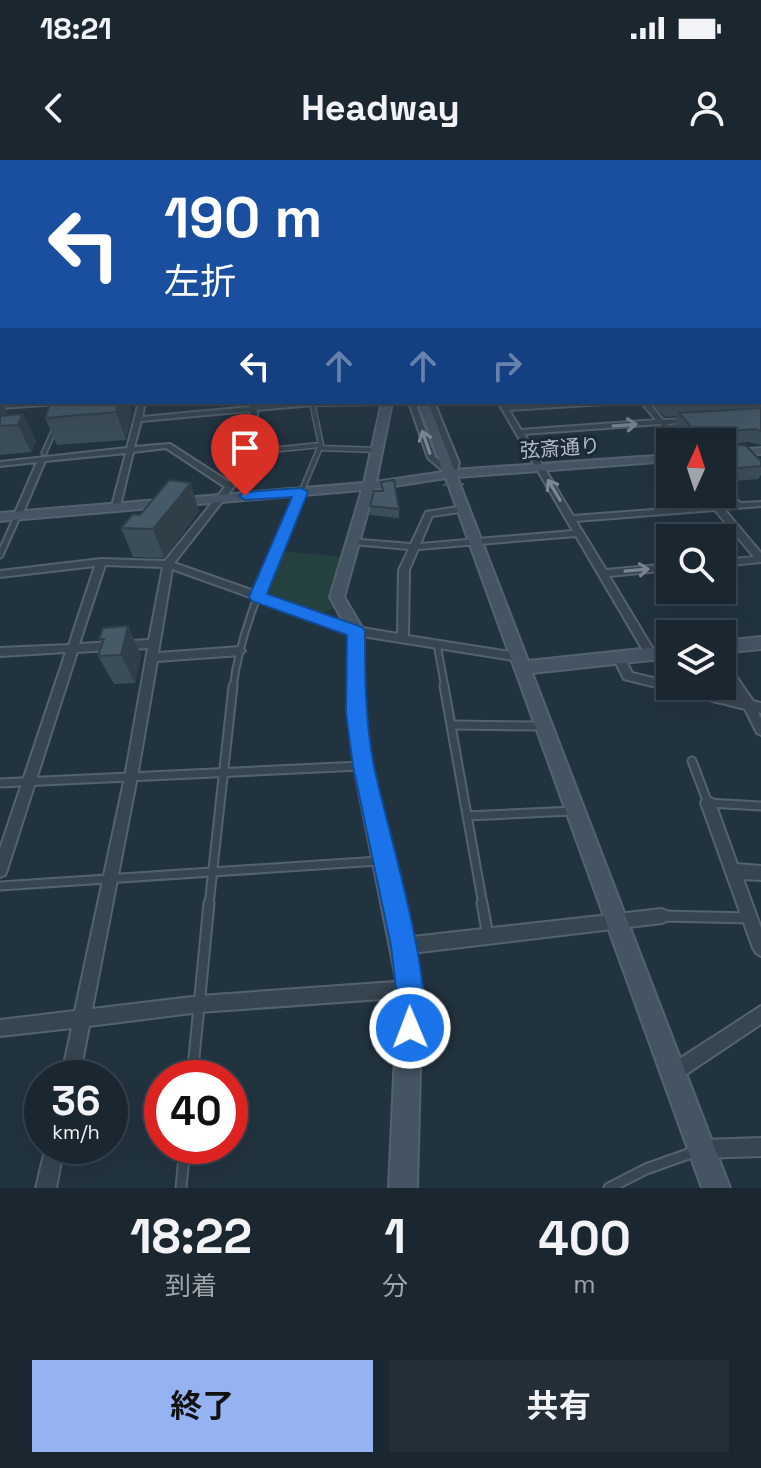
<!DOCTYPE html>
<html lang="ja">
<head>
<meta charset="utf-8">
<style>
	:root { --surface:#1a2630; --page:#232e38; --text:#f1f3f6; --muted:#9fa5ab; --line:#38434c; --accent:#95b2f1 }
	body { margin:0; font-family:"Space Grotesk","Noto Sans JP",sans-serif; background:var(--page); color:var(--text); height:100vh; display:flex; flex-direction:column; font-size:30px; white-space:nowrap }
	* { box-sizing:border-box; margin:0 }
	p { font-size:26px; color:var(--muted) }
	.icon { flex:none; width:44px; height:44px; fill:none; stroke:currentColor; stroke-width:2; stroke-linecap:round; stroke-linejoin:round }
	.map { position:relative; height:1028px; overflow:hidden }
	.panel { display:flex; flex-direction:column; background:var(--surface); flex:1 }
	.panel>* { flex:none }
	.top-card { position:absolute; left:0px; top:0px; width:762px; height:244px; box-shadow:0 8px 32px #0002,0 0 0 2px var(--line); background:#1a4fa0; color:#fff; overflow:hidden }
	.needle { width:52px; rotate:3deg }
	.buttons { position:absolute; left:656px; top:268px; display:grid; gap:16px }
	.buttons a { display:grid; place-items:center; width:80px; height:80px; border-radius:0px; background:var(--surface); box-shadow:0 8px 32px #0002,0 0 0 2px var(--line); font-size:40px }
	.speed { position:absolute; left:24px; top:900px; display:flex; gap:16px; font-size:40px; font-weight:700; text-align:center }
	.speed>* { display:grid; place-content:center; width:104px; height:104px; border-radius:50%; background:var(--surface); box-shadow:0 8px 32px #0002,0 0 0 2px var(--line); line-height:1 }
	.speed small { font-size:20px; font-weight:400 }
	.speed .limit { border:12px solid #d22; background:#fff; color:#111 }
	.pin { position:absolute; display:grid; place-items:center; width:68px; height:68px; color:#fff; margin:-82px -34px; border-radius:50% 50% 50% 0; rotate:-45deg; box-shadow:0 0 8px #0007 }
	.pin .icon { rotate:45deg }
	.me { position:absolute; width:88px; margin:-44px; rotate:359deg; stroke-linejoin:round; filter:drop-shadow(0 0 6px #0008) }
	.turn { display:flex; align-items:center; gap:28px; height:168px; padding:0 32px; font-size:36px }
	.turn .icon { width:104px; height:104px; stroke-width:2.5 }
	.turn b { display:block; font-size:56px; line-height:68px }
	.lanes { display:flex; align-items:center; height:76px; padding:0 32px; background:#0003; justify-content:center; gap:40px; direction:ltr }
	.lanes .off { opacity:.35 }
	.eta { display:flex; justify-content:space-evenly; align-items:center; height:136px; text-align:center }
	.eta b { font-size:48px; font-weight:700; line-height:56px }
	.primary-button { display:flex; gap:16px; margin-top:auto; padding:16px 32px }
	.primary-button a { flex:1; height:92px; border-radius:0px; background:var(--accent); color:#111; font-size:32px; font-weight:700; line-height:92px; text-align:center }
	.primary-button a+a { background:var(--page); color:var(--text) }
	.status { display:flex; justify-content:space-between; align-items:center; height:56px; padding:0 40px; background:var(--surface); direction:ltr }
	.status svg { height:22px; fill:currentColor }
	header { display:flex; justify-content:space-between; align-items:center; height:104px; padding:0 32px; background:var(--surface); font-size:36px; font-weight:700 }
	.map>svg:first-child { display:block }
</style>
</head>
<body>
<div class="status"><b>18:21</b><svg viewBox="0 0 49 12"><path d="M0 12V9h3v3zM5 12V6h3v6zM10 12V3h3v9zM15 12V0h3v12zM26 1h20v11H26zM47 4h2v5h-2z"/></svg></div>
<header><svg class="icon" aria-label="back" viewBox="0 0 24 24"><path d="M15 5l-7 7 7 7"/></svg>Headway<svg class="icon" aria-label="person" viewBox="0 0 24 24"><circle cx="12" cy="8" r="4"/><path d="M4 21q1-7 8-7t8 7"/></svg></header>
<div class="map">
<svg width="761" height="1028" viewBox="0 0 761 1028">
	<rect width="100%" height="100%" fill="#223340"/>
	<path fill="#244140" d="M281,391L343,397L330,438L335,447L319,455L263,435Z"/>
	<g fill="none" stroke-linecap="round" stroke-linejoin="round">
		<defs>
			<g id="lane-far3">
				<path d="M319,288L377,290"/>
				<path d="M252,292L320,285"/>
				<path d="M44,293L55,268"/>
				<path d="M15,361L18,355"/>
				<path d="M289,361L321,285L312,242"/>
			</g>
			<g id="lane-far2">
				<path d="M0,395L16,359"/>
				<path d="M437,484L445,528"/>
				<path d="M233,528C240,469 267,413 290,359"/>
			</g>
			<g id="lane-far1">
				<path d="M444,526L483,745"/>
				<path d="M452,565L540,566"/>
				<path d="M692,601L708,643L761,646"/>
				<path d="M0,623L360,606"/>
				<path d="M468,656L572,651"/>
				<path d="M0,726L379,701"/>
				<path d="M209,745L233,526"/>
			</g>
			<g id="lane">
				<path d="M482,743L488,776"/>
				<path d="M662,756L750,758"/>
				<path d="M192,918L209,743"/>
				<path d="M181,1028L185,986"/>
				<path d="M609,1028L646,1009L694,992"/>
			</g>
			<g id="street">
				<path d="M760,145L761,146V150L760,149Z"/>
				<rect x="0" y="146" width="2" height="4"/>
				<path d="M2,184V194L0,195V185Z"/>
				<path d="M2,199V203L0,204V200Z"/>
				<rect x="0" y="220" width="2" height="4"/>
				<path d="M30,242H63L60,244L0,248V244Z"/>
				<path d="M139,242H145L142,257L250,247L251,242H257V246L302,242H390L387,244L313,245L257,250L256,292L250,306L174,403L357,467L398,474L399,410L409,389L352,384L348,381L349,379L411,384L426,352L464,346L468,349L467,351L432,356L420,384L573,371L498,242H504L507,246L572,242H609L606,244L509,250L521,270L656,260L641,242H648L663,260L692,259L694,260L690,262L667,264L683,282H675L660,264L524,274L573,356L731,344L722,334V327H725L740,343L761,342V346L724,349L761,393V402L722,406V400L754,397L715,350L576,361L606,410L670,404V410L609,416L656,494L651,498L647,497L576,376L418,389L409,410L408,476L523,494L524,497L523,500L519,501L356,475L172,409L158,493L240,487L245,491L240,495L157,501L137,617L92,849L200,836L409,821L415,823L417,829L415,835L409,837L200,852L89,866L79,918H61L72,868L0,876V860L75,851L125,617L148,488L77,492L7,710L5,715L0,717V689L66,492L0,496V488L69,485L95,406L0,417V411L101,399L165,401L225,327L166,288L133,292L120,346L116,349L112,346L126,293L45,301L22,355L18,358L14,355L37,302L0,306V302L127,288ZM250,251C249,286 252,293 229,322L170,284L134,287L141,261ZM105,405L163,407L149,480L79,484Z"/>
				<path d="M409,242H415L435,297L450,308L451,303L428,242H434L459,303L455,316H449L428,298Z"/>
				<path d="M618,493L622,494L632,513L670,522V526H688L738,538L722,514V501L726,502L753,541L761,543V553L758,552L761,558V575L757,573L745,549L624,519L613,497Z"/>
				<path d="M708,637L713,639L715,643L737,704L761,706V720L743,719L761,768V796L756,793L753,788L701,643L703,639Z"/>
				<path d="M662,749L667,751L669,756L667,761L662,763L403,794L398,791L395,786L398,781L403,778Z"/>
				<path d="M761,846V864L679,919L673,922L667,919L664,913L667,907Z"/>
				<path d="M761,978V996L702,998L695,996L693,989L695,982L702,980Z"/>
				<path d="M46,986H64L56,1028H36Z"/>
			</g>
			<g id="secondary">
				<rect x="0" y="135" width="2" height="4"/>
				<path d="M382,242H392L376,322L443,312L418,242H428L454,310L670,295V301L457,317L528,501L670,486V498L532,513L730,1028H702L446,318L374,329L344,437L364,471V553L372,606L422,828L417,1028H389L398,828L354,606L348,553V471L330,437L362,330L0,361V353L364,323Z"/>
				<path d="M761,288V294L722,297V291Z"/>
				<path d="M761,477V489L722,493V481Z"/>
			</g>
			<path id="primary" d="M2,148V158L0,159V149Z"/>
		</defs>
		<use href="#lane-far3" stroke="#54626e" stroke-width="7"/>
		<use href="#lane-far2" stroke="#54626e" stroke-width="9"/>
		<use href="#lane-far1" stroke="#54626e" stroke-width="11"/>
		<use href="#lane" stroke="#54626e" stroke-width="13"/>
		<use href="#street" stroke="#54626e" stroke-width="4"/>
		<use href="#secondary" stroke="#54626e" stroke-width="4"/>
		<use href="#primary" stroke="#3f4e59" stroke-width="4"/>
		<use href="#lane-far3" stroke="#364550" stroke-width="4"/>
		<use href="#lane-far2" stroke="#364550" stroke-width="5"/>
		<use href="#lane-far1" stroke="#364550" stroke-width="7"/>
		<use href="#lane" stroke="#364550" stroke-width="9"/>
		<use href="#street" fill="#364550" fill-rule="evenodd"/>
		<use href="#secondary" fill="#445463" fill-rule="evenodd"/>
		<use href="#primary" fill="#546470" fill-rule="evenodd"/>
		<path stroke="#425d5c" stroke-width="2" stroke-dasharray="3 3" stroke-linecap="butt" d="M443,325L466,324"/>
	</g>
	<g fill="#3b4d58">
		<path d="M760,188H761V285L748,282L729,284L728,286L761,301V315L758,319L722,322V282H686L673,267L677,256L665,257L649,242H760Z"/>
		<path d="M0,238L7,253L6,255L23,254L36,281L31,292L0,295Z"/>
		<path d="M132,250L126,280L57,285L45,258Z"/>
		<path d="M381,322L399,349V358L370,355V346L381,331Z"/>
		<path d="M199,351L164,398L133,397L121,368Z"/>
		<path d="M128,466L141,495L135,523L114,524L98,496L102,484L99,479Z"/>
	</g>
	<g fill="#303e47">
		<path d="M0,238L7,253L0,266Z"/>
		<path d="M119,242H130L132,250L126,280L116,252Z"/>
		<path d="M23,254L36,281L31,292L18,265Z"/>
		<path d="M734,274L727,288L726,276Z"/>
		<path d="M191,323L199,351L164,398L153,369Z"/>
		<path d="M128,466L141,495L135,523L121,495Z"/>
	</g>
	<g fill="#455966" stroke="#303e47" stroke-width="2">
		<path d="M760,188H761L760,239Z"/>
		<path d="M51,242H119L116,252L45,258Z"/>
		<path d="M668,242H706L670,244Z"/>
		<path d="M761,248V271L755,269L730,271L734,274L726,276V286L745,285L761,301V306L728,309L722,302V282H704L679,253Z"/>
		<path d="M23,254L18,265L0,266V256Z"/>
		<path d="M169,320L191,323L153,369L121,368L133,354L140,355Z"/>
		<path d="M394,320L399,349L370,346L374,331H383L381,322Z"/>
		<path d="M128,466L121,495L98,496L104,479H99L103,468Z"/>
	</g>
	<defs><path id="oneway-shaft" d="M-6 0H5M1.5-3L5.5 0L1.5 3" fill="none" stroke-width="1.6" stroke-linecap="round" stroke-linejoin="round" transform="scale(2)"/></defs>
	<g stroke="#7a8894">
		<use href="#oneway-shaft" transform="translate(625 265) rotate(-4)"/>
		<use href="#oneway-shaft" transform="translate(426 282) rotate(-109)"/>
		<use href="#oneway-shaft" transform="translate(554 330) rotate(-121)"/>
		<use href="#oneway-shaft" transform="translate(637 410) rotate(-5)"/>
	</g>
	<linearGradient id="sky" x2="0" y2="1"><stop stop-color="#131c23"/><stop offset="0.48" stop-color="#3e5064"/><stop offset="1" stop-color="#3e5064" stop-opacity="0"/></linearGradient>
	<rect width="761" height="279" fill="url(#sky)"/>
	<path fill="#1a73e8" stroke="#114b97" stroke-width="2" d="M301,328L308,332L267,434L362,467L365,471C365,517 365,561 374,606C385,663 439,832 420,878L410,882L400,878L396,868V828L391,786L353,606L346,553L347,475L252,441L249,437L292,337L245,340L239,336L245,332Z"/>
	<g text-anchor="middle" stroke-width="6" stroke-linejoin="round" paint-order="stroke">
		<g font-size="20" fill="#b2bfcb" stroke="#1b2a35">
			<text transform="translate(560 288) rotate(-4)" y="7">弦斎通り</text>
		</g>
	</g>
</svg>
<div class="buttons">
<a><svg class="needle" viewBox="-14 -14 28 28"><path d="M0-13l5 13h-10z" fill="#e53935"/><path d="M0 13l5-13h-10z" fill="#9fa5ab"/></svg></a>
<a><svg class="icon" aria-label="search" viewBox="0 0 24 24"><circle cx="10" cy="10" r="6"/><path d="M15 15l6 6"/></svg></a>
<a><svg class="icon" aria-label="layers" viewBox="0 0 24 24"><path d="M12 4l9 5-9 5-9-5zM3 14l9 5 9-5"/></svg></a>
</div>
<div class="speed"><div>36<small>km/h</small></div><div class="limit">40</div></div>
<div class="pin" style="left:245px;top:336px;background:#d93025"><svg class="icon" aria-label="arrive" viewBox="0 0 24 24"><path d="M6 21V4h12l-3 4 3 4H6"/></svg></div>
<svg class="me" style="left:410px;top:868px" viewBox="-20 -20 40 40"><circle r="17" fill="#1a73e8" stroke="#fff" stroke-width="3"/><path d="M0-11L8 9 0 5-8 9z" fill="#fff"/></svg>
<div class="top-card">
<div class="turn"><svg class="icon" aria-label="left" viewBox="0 0 24 24"><path d="M17 20v-9H6M10 6l-5 5 5 5"/></svg><div><b>190 m</b>左折</div></div>
<div class="lanes"><svg class="icon" aria-label="left" viewBox="0 0 24 24"><path d="M17 20v-9H6M10 6l-5 5 5 5"/></svg><svg class="icon off" aria-label="ahead" viewBox="0 0 24 24"><path d="M12 20V5M6 11l6-6 6 6"/></svg><svg class="icon off" aria-label="ahead" viewBox="0 0 24 24"><path d="M12 20V5M6 11l6-6 6 6"/></svg><svg class="icon off" aria-label="right" viewBox="0 0 24 24"><path d="M7 20v-9h11M14 6l5 5-5 5"/></svg></div>
</div>
</div>
<section class="panel">
<div class="eta">
<div><b>18:22</b><p>到着</p></div>
<div><b>1</b><p>分</p></div>
<div><b>400</b><p>m</p></div>
</div>
<div class="primary-button"><a>終了</a><a>共有</a></div>
</section>
</body>
</html>
